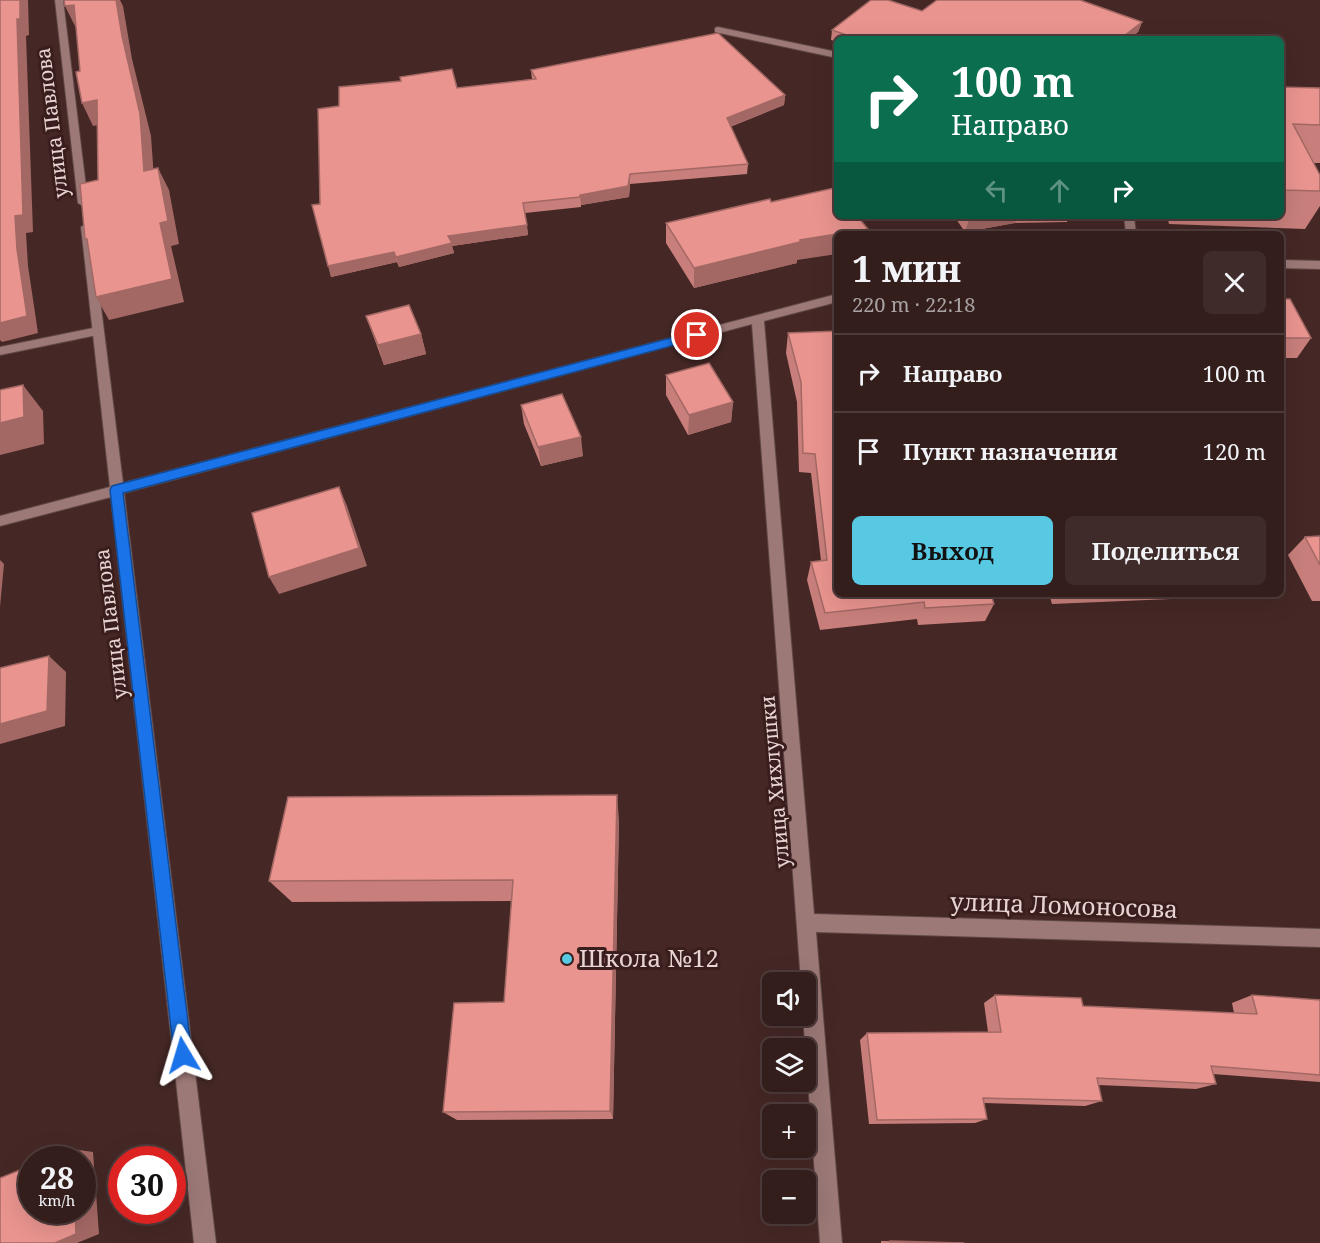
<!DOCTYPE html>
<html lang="ru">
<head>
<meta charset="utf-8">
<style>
	:root { --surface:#341e1c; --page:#3f2b29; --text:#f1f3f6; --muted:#a9a2a3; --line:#4e3c3b; --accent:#58c9e3 }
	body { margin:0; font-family:"Noto Serif",serif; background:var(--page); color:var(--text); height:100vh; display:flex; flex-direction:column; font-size:22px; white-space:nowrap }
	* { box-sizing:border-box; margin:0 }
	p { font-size:20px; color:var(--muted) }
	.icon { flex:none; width:33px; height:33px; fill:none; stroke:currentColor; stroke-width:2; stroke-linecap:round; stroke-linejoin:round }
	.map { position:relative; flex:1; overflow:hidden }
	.drawer { position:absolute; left:834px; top:231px; width:450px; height:366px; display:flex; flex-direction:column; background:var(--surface); border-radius:9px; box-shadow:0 6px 24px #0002,0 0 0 2px var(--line) }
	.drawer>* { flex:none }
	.hud { position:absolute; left:834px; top:36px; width:450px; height:183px; border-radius:9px; box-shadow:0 6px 24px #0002,0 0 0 2px var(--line); background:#0b6e4f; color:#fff; overflow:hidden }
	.controls { position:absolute; left:762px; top:972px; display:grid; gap:12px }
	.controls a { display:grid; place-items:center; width:54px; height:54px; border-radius:9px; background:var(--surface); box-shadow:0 6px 24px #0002,0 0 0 2px var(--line); font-size:30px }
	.speed { position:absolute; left:18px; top:1146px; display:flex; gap:12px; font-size:30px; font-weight:700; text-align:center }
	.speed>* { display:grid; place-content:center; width:78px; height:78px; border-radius:50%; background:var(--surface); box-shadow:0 6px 24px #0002,0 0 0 2px var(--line); line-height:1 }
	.speed small { font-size:15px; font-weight:400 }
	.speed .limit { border:9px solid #d22; background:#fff; color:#111 }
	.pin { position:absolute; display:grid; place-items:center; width:51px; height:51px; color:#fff; margin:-26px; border:3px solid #fff; border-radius:50%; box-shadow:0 2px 6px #0007 }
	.me { position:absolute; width:66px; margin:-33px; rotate:353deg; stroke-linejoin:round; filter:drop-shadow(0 0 4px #0008) }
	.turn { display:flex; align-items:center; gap:21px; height:126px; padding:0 18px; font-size:27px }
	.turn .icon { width:78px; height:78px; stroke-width:2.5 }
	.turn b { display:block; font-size:42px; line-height:51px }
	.lanes { display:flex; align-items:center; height:57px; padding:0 18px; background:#0003; justify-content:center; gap:30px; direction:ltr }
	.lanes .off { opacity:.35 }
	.round { display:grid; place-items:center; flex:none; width:63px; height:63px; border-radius:9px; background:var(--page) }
	.overview { display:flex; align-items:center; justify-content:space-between; height:102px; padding:0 18px }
	h1 { font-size:36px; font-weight:700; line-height:45px }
	.primary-button { display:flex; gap:12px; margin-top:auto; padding:12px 18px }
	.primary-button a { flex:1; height:69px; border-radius:9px; background:var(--accent); color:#111; font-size:24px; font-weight:700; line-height:69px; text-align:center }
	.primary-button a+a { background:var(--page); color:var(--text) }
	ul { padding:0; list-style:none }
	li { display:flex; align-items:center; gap:18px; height:78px; padding:0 18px; border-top:2px solid var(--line) }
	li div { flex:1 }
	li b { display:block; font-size:22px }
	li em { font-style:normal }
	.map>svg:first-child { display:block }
</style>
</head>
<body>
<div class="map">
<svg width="1320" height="1243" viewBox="0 0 1320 1243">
	<rect width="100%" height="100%" fill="#452826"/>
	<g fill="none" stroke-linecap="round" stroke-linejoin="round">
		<defs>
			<g id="service">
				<path d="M718,27L837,52V58L715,32V28Z"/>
				<path d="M1124,216H1134L1136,234H1126Z"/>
				<path d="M98,327L102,328V334L0,355V347Z"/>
			</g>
			<g id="minor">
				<path d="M55,0H63L88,203L83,206L78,203Z"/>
				<path d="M86,224L91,227L123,483L837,294V302L764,321L814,914L1320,929V947L816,932L842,1243H820L803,1016H806V982H801L752,324L124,493L216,1243H194L111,497L0,526V516L110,487L81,227Z"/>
				<path d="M1281,260L1320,261V269L1281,268Z"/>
			</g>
		</defs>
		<use href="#service" stroke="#5f4746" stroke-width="2"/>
		<use href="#minor" stroke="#5f4746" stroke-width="2"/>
		<use href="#service" fill="#9c7977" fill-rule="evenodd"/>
		<use href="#minor" fill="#9c7977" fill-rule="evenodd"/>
	</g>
	<g fill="#c87f7b">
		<path d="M922,11L1142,22L1138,32L1129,39H837V42L831,40L832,30Z"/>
		<path d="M531,70L785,95L784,105L730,127L748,164L747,174L630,184L629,197L581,205V207L525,213L528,235L452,246L454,253L399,267L397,262L331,277L320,204L339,106L457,88L532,79Z"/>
		<path d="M1281,87L1320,88V163H1314L1320,175V206L1305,229L1169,224L1167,216H1281Z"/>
		<path d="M771,202L868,229L867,234H837L797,260V263L694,288L666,243V223Z"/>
		<path d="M954,216H1069L1067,222L1015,223L965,232Z"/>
		<path d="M1281,299L1311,338L1297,358H1281Z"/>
		<path d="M366,316L421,334L426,354L384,365Z"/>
		<path d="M837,331V594L994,604L985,621L918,625L917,619L820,630L807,580L811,562L821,561L811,473L799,472L797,402L786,353L788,333Z"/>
		<path d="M666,375L733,402L731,422L688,435L666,395Z"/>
		<path d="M521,405L583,456L541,466L524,424Z"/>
		<path d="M1320,536V601H1312L1288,555L1305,537Z"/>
		<path d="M1049,594H1199L1195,598L1052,604Z"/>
		<path d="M619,820L613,1119L457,1120L443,1112L504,1002L512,901L292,902L269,881Z"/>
		<path d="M995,995L1083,1006L1234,1013L1232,1003L1252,995L1320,1000V1082L1213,1074L1216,1084L1196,1089L1098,1085L1102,1101L1085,1106L984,1103L987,1119L975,1123L869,1124L860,1040L867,1033L988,1032L984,1003Z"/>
		<path d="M881,1241L971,1243H881Z"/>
	</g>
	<g fill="#a36864">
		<path d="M20,0H28L29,35L26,36L33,232L26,233L28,266L38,333L2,342L0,340V323L15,216L17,19Z"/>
		<path d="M116,0H120L123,6L132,59L151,136L155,193L144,171Z"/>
		<path d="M74,5L84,27L76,28L65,6Z"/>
		<path d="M1142,22L1138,32L1129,39H1120Z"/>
		<path d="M785,95L784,105L726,128L727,118Z"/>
		<path d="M97,100L108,123L93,126L82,103Z"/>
		<path d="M158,168L169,190L179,244L171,246L184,302L109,320L96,297L160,223Z"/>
		<path d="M630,174V184L629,197L581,205L580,195Z"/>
		<path d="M970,216H1017L1015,223L965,232Z"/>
		<path d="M527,225L528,235L452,246L454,253L399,267L396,257L448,236Z"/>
		<path d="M868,229L867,234H837V254L797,260V263L694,288V268L800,240Z"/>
		<path d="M394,252L397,262L331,277L328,266Z"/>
		<path d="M421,334L426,354L384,365L378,345Z"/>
		<path d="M23,385L43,411L44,444L0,455V423Z"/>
		<path d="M733,402L731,422L688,435L689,415Z"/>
		<path d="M581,437L583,456L541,466L538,447Z"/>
		<path d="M339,487L347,506L367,566L279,594L269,577Z"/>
		<path d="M0,560L4,564L0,607Z"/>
		<path d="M49,656L66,672L65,726L0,744V724Z"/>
		<path d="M617,795L619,820L613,1119L610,1111Z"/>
		<path d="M72,1149L93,1152L99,1234L77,1243H55L75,1210H82V1160H72Z"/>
	</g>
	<g fill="#e9948f" stroke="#a36864" stroke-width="1.5">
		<path d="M0,0H20V19H17L23,215L15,216L17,249L27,316L0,323Z"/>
		<path d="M64,0H116L122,36L140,114L144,171L158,168L168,221L160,223L172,279L96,297L87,239H85L80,184L98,180L97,100L82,103L76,72L80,71L74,5L65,6Z"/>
		<path d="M871,0H888L922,11L937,0H1080L1142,22L1120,39H858L832,30Z"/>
		<path d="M718,33L785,95L727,118L748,164L630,174L628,186L580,195V197L523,203L527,225L448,236L452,243L396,257L394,252L328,266L312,205L320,204L318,109L339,106V87L401,81L400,77L452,69L457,88L536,79L531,70Z"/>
		<path d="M1281,87L1320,88V125L1293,124L1320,175V191L1281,190Z"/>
		<path d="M834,188L837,191V216H857L868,229L800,240V242L694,268L666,223L770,199L771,202Z"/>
		<path d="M1281,299H1290L1311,338H1281Z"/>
		<path d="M409,305L421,334L378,345L366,316Z"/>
		<path d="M837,331V594H991L994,604L925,608L924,602L825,613L811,562L827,560L815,454L803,453L801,382L788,333Z"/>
		<path d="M709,363L733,402L689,415L666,375Z"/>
		<path d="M23,385L24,417L0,423V390Z"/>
		<path d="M562,394L581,437L538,447L521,405Z"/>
		<path d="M339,487L359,548L269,577L252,513Z"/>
		<path d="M1320,536V565L1305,537Z"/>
		<path d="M49,656L47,711L0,724V668Z"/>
		<path d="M617,795L610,1111L443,1112L454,1003L504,1002L513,880L269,881L288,797Z"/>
		<path d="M995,995L1081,998L1083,1006L1257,1014L1252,995L1320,1000V1075L1211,1066L1216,1084L1097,1078L1102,1101L983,1098L987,1119L877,1120L867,1033L1001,1032Z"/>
		<path d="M72,1149V1160H46Z"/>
		<path d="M32,1165V1210H75L76,1234L55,1243H0V1178Z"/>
		<path d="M890,1241L964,1243H890Z"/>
	</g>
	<path fill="#1a73e8" stroke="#114b97" stroke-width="1.5" d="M697,331L701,332V338L123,493L192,1055L189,1061L183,1064L176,1061L174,1055L110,490L112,486Z"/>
	<circle fill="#58c9e3" stroke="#3a1e1d" stroke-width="2" cx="567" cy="959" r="6"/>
	<g text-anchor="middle" stroke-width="6" stroke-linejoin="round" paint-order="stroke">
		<g font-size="20" fill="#e8d5d3" stroke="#3a1e1d">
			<text transform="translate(52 123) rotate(-97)" y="7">улица Павлова</text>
			<text transform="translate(111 624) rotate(-97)" y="7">улица Павлова</text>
			<text transform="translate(775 782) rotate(-95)" y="7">улица Хихлушки</text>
		</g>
		<g font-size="24" fill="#e8d5d3" stroke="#3a1e1d">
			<text transform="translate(1064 906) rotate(2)" y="8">улица Ломоносова</text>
		</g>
		<g font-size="24" fill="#e8d5d3" stroke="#3a1e1d" text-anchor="start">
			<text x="579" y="967">Школа №12</text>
		</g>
	</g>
</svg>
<div class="controls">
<a><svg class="icon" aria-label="sound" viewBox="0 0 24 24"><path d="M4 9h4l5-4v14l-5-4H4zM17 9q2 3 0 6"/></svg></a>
<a><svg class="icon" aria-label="layers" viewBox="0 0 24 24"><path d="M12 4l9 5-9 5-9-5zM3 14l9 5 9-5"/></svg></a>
<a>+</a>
<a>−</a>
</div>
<div class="speed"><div>28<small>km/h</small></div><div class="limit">30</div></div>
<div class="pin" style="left:697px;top:335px;background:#d93025"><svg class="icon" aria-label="arrive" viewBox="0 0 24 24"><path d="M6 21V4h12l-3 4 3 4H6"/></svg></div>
<svg class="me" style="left:183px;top:1055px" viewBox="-20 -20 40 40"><path d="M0-17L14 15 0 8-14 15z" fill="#1a73e8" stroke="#fff" stroke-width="4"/></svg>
<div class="hud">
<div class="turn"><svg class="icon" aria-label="right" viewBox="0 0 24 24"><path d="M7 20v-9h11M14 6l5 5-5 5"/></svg><div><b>100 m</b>Направо</div></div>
<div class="lanes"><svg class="icon off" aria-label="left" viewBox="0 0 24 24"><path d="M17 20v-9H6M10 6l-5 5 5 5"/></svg><svg class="icon off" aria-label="ahead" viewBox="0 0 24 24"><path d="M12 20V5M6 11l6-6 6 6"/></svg><svg class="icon" aria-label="right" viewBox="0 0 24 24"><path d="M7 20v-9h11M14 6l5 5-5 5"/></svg></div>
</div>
<section class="drawer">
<div class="overview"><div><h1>1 мин</h1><p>220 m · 22:18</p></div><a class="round"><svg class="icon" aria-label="close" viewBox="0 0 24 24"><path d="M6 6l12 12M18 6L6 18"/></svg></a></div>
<ul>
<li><svg class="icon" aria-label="right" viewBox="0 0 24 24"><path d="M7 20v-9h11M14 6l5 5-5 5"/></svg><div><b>Направо</b></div><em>100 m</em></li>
<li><svg class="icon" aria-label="arrive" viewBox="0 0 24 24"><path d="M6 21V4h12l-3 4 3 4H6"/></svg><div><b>Пункт назначения</b></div><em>120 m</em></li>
</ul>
<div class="primary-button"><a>Выход</a><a>Поделиться</a></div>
</section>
</div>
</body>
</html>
